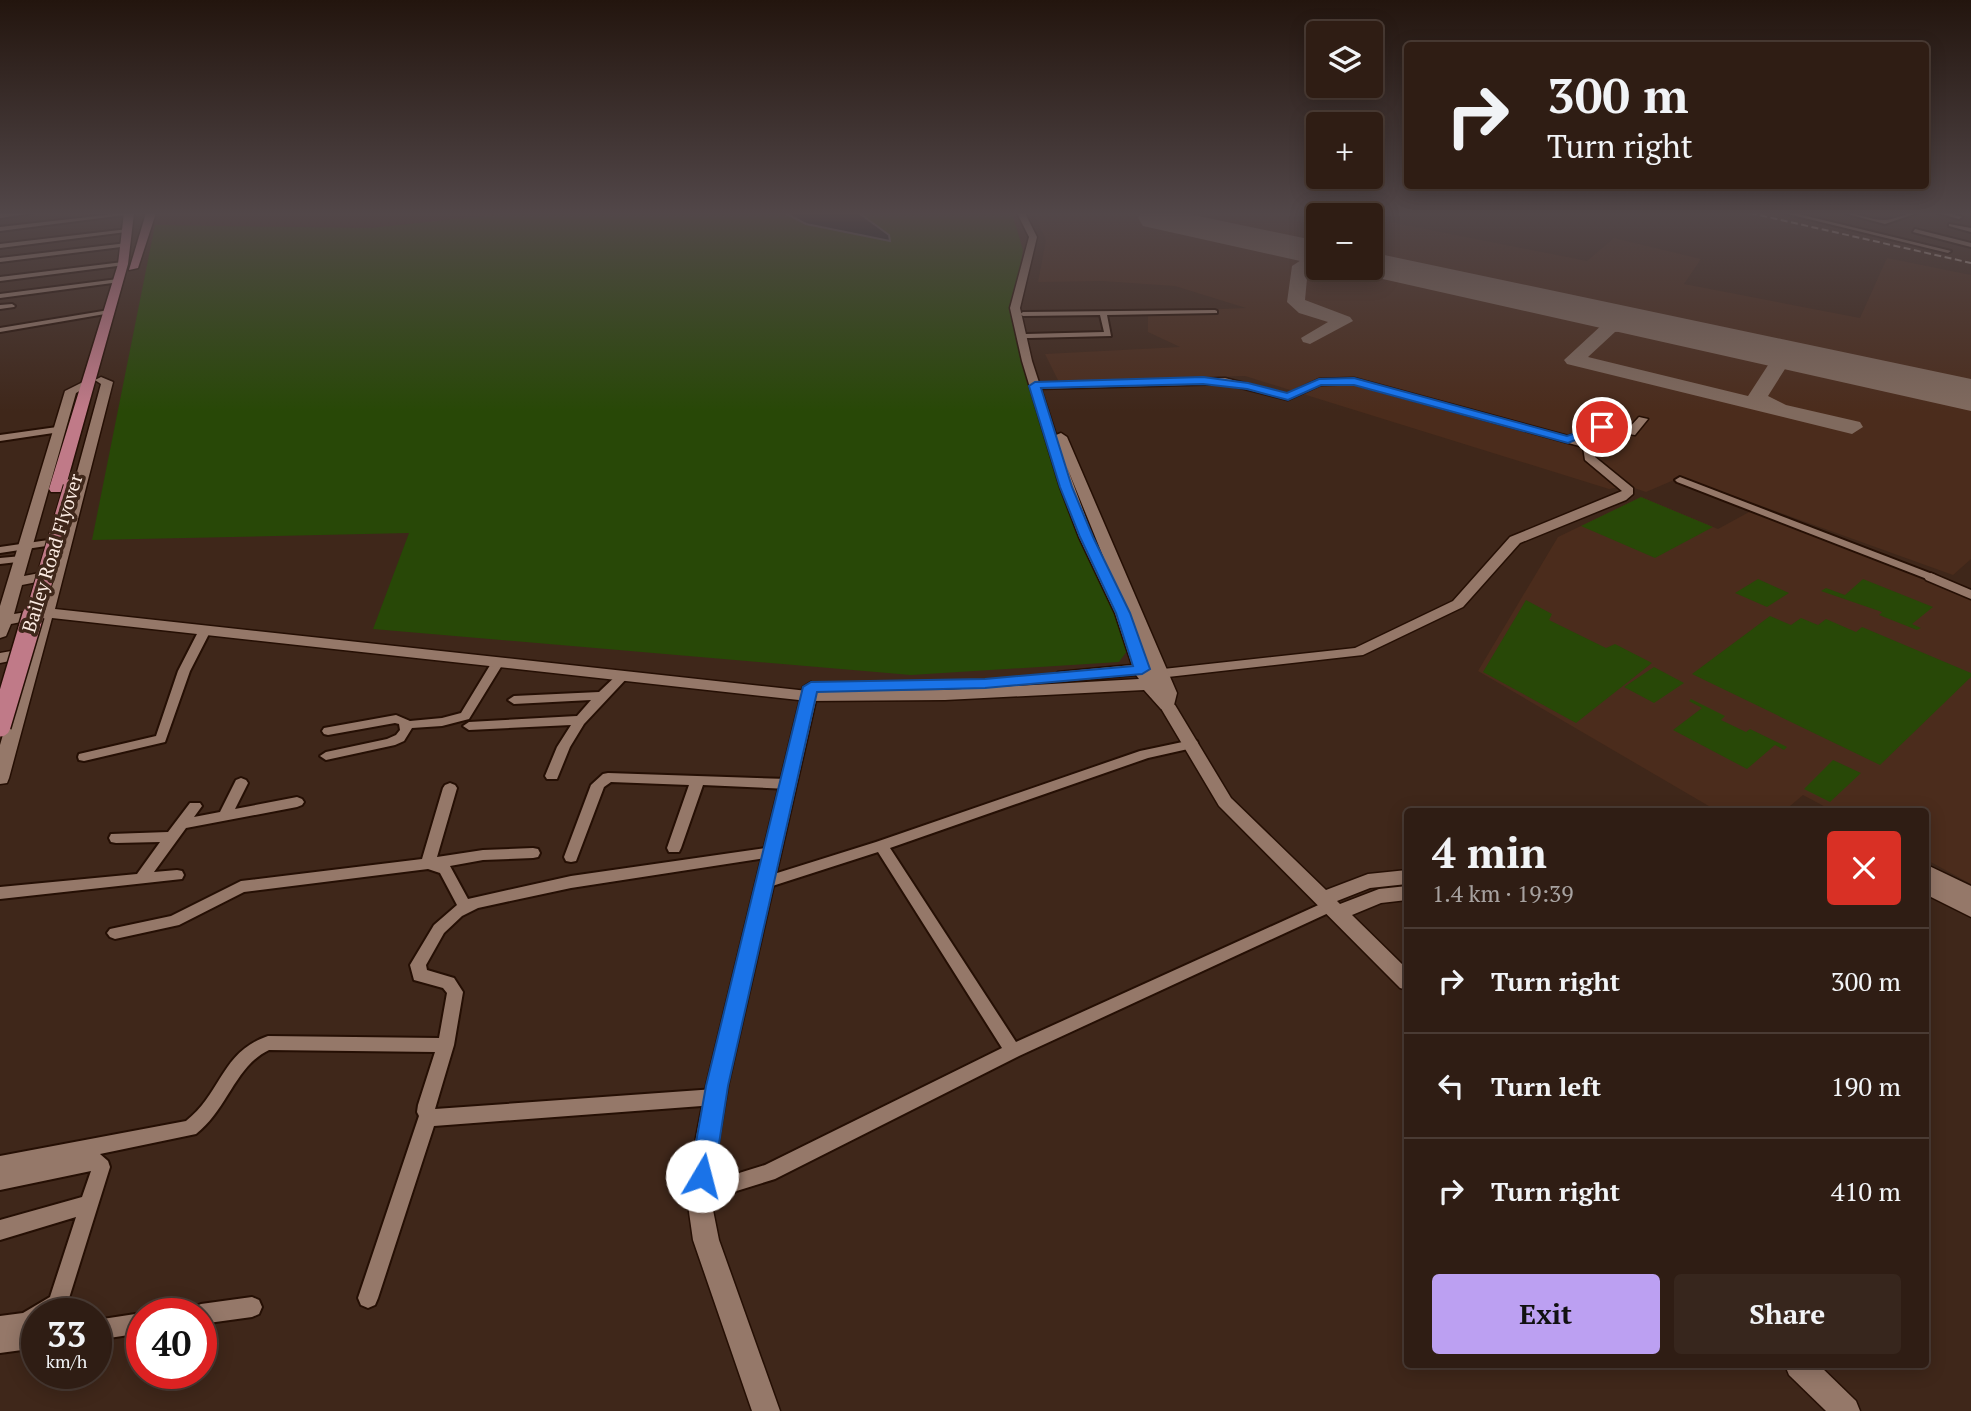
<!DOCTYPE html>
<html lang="en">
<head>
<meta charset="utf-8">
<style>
	:root { --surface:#2f1d14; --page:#37261d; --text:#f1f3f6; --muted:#a7a2a0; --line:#4a3b34; --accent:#bca0f2 }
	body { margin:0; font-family:"PT Serif",serif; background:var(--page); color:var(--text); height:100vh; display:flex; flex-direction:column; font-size:26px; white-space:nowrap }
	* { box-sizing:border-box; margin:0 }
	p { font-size:23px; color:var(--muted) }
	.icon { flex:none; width:38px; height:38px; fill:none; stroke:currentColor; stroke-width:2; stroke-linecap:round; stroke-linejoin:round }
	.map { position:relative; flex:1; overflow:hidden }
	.side { position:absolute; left:1404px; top:808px; width:525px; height:560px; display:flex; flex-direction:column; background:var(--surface); border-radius:7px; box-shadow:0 4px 18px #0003,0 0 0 2px var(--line) }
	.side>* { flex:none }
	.guide { position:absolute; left:1404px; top:42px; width:525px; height:147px; border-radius:7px; box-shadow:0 4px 18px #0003,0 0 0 2px var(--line); background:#2f1d14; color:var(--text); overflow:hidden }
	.controls { position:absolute; left:1306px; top:21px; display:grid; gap:14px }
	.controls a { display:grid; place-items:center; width:77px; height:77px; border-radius:7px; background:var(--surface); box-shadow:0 4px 18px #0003,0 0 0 2px var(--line); font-size:35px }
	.speed { position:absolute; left:21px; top:1298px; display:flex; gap:14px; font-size:35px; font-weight:700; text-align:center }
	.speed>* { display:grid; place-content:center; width:91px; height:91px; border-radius:50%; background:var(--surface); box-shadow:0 4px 18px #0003,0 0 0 2px var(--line); line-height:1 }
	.speed small { font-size:18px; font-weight:400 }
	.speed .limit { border:10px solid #d22; background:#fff; color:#111 }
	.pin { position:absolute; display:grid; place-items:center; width:60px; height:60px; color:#fff; margin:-30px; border:4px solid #fff; border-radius:50%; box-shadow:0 2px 7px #0007 }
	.me { position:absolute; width:77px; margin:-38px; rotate:8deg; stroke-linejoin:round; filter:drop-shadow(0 0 5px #0008) }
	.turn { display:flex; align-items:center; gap:24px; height:147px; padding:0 28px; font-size:32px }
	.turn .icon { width:91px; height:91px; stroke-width:2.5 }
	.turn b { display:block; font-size:49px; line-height:60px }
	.round { display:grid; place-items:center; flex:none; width:74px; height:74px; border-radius:7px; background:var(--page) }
	.summary { display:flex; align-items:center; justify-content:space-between; height:119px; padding:0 28px }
	h1 { font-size:42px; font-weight:700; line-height:52px }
	.cta { display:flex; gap:14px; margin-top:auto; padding:14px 28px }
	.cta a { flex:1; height:80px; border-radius:7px; background:var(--accent); color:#111; font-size:28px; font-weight:700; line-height:80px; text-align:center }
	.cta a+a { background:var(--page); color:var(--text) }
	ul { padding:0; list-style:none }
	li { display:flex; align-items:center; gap:21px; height:105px; padding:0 28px; border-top:2px solid var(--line) }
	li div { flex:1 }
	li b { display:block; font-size:26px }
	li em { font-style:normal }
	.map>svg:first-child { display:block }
</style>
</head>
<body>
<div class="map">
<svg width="1971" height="1411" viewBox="0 0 1971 1411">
	<rect width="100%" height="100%" fill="#3f271a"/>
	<g fill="#4b2c1c">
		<path d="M1033,213L1354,215H1318V268H1370V218L1587,261L1614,238L1701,259L1684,284L1860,318L1887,258L1971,275V559L1953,575L1681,477L1646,492L1628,486L1609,489L1245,376L1059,382L1045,354L1180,347L1148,332V312L1246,308L1175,286L1102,281L1038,282L1046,240Z"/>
		<path d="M1641,497L1718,529L1751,511L1971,596V884L1925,859V812H1835L1803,795L1783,812H1719L1478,671L1558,537Z"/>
	</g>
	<g fill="#284807">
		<path d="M512,213H1012L1023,250L1012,322L1130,647L1119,662L911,675L373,629L409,533L92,540L155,225L370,228Z"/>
		<path d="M1641,497L1713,527L1655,558L1581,526Z"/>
		<path d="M1758,579L1789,593L1767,607L1735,593Z"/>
		<path d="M1863,579L1933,607L1912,624L1921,628L1917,630L1879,615L1882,612L1821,591L1826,588L1845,595Z"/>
		<path d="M1526,600L1552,614L1549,620L1606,648L1615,644L1652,663L1576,723L1483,672Z"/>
		<path d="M1770,616L1791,625L1801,618L1818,625L1826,619L1856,632L1862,627L1971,673V677L1880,765L1692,674Z"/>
		<path d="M1654,667L1684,683L1654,703L1624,687Z"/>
		<path d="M1691,699L1725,716L1721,720L1746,732L1750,729L1787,747L1784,750L1775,745L1747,769L1673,730L1702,708L1689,701Z"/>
		<path d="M1833,760L1861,773L1830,802L1804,789Z"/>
	</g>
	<path fill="#07161b" stroke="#505657" stroke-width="2" d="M785,213H859L889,235L890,241L806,224Z"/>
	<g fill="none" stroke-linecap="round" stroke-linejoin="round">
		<g fill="#806a5e" fill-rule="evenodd">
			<path d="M1318,249V261L1308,268L1305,300L1350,317L1353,321L1310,344L1303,342L1301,338L1328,322L1299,313L1287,302L1292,266Z"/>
			<path d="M1644,319L1650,320L1653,324L1650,328L1615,332L1588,357L1748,396L1772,359L1822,357L1825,361L1822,365L1785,369L1768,396L1786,405L1860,422L1863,427L1852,434L1567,364L1564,360L1604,323Z"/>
		</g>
		<g fill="#806a5e" fill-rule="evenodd">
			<path d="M1141,213H1184L1318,241V265L1143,226L1138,218Z"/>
			<path d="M1370,252L1971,379V411L1356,273L1352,268H1370Z"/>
		</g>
		<defs>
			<g id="minor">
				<path d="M12,213H32L0,218V214Z"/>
				<path d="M123,213L132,214L0,231V227Z"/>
				<path d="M1784,213H1794L1951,251L1948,253Z"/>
				<path d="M1844,213C1858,213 1870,220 1884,220C1894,220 1905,213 1917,213L1885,224Z"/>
				<path d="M1938,213H1949L1962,217L1959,219Z"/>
				<path d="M1949,224L1971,228V232L1949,226Z"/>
				<path d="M128,229L126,232L0,248V244Z"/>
				<path d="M1915,229L1971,243V247L1913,232Z"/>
				<path d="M127,243L129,246L0,262V258Z"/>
				<path d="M123,262L125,265L0,281V277Z"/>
				<path d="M118,279L120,280V282L0,298V294Z"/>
				<path d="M12,304L15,306L14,307L0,309V305Z"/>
				<path d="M109,310L111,311V313L0,332V328Z"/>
				<path d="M1215,310L1217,311V313L1107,315L1111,336L1029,338H1026V334L1104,332L1100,315L1023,316L1020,314L1023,312Z"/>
				<path d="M57,427L61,430L60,432L0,441V435Z"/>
				<path d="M1680,477L1935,575L1936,577L1935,579H1927L1677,482L1675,480Z"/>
				<path d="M62,538L67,541L66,543L0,553V547Z"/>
				<path d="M22,556L27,559L26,561L0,564V558Z"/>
				<path d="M205,627L211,630L190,671L165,742L84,761L79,760L78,757L79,754L156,736L178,671L199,630Z"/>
				<path d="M498,659L504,662L469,719L442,726L412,728L404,741L395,745L326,760L320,756L326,752L387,739L396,735L400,730L399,724L395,723L328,735L324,734L322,731L324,728L396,715L410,721L442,718L461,713L492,662Z"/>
				<path d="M623,672L629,676L584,724L570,747L557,779H547L545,776L557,747L571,725L469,730L463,726L469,722L577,716L591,700L514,704L508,700L514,696L599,692L619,673Z"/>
				<path d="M1192,740L1197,741L1198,744L1197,747L1148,758L890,848L1016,1042L1325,902L1330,900L1335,902L1337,906L1335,910L1019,1056L775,1179L701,1202L694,1199L692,1193L694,1187L765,1165L1002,1048L878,852L763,889L758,887L756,883L758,879L876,842L1140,751Z"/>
				<path d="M608,773L788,779L793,781L795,784L793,787L788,789L703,785L681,848L679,852H669L667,848L689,785L611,782L604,787L576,861L571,862L566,861L564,857L591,785L603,774Z"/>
				<path d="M241,778L246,780L248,783L235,809L297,797L302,799L304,802L302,805L297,807L186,828L154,872L177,870L182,871L184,875L182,879L0,899V887L137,874L160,842L116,843L111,842L109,838L111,834L168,832L190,803H200L202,806L194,817L220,812L236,780Z"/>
				<path d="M450,783L455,785L457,788L437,857L483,850L533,848L538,849L540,853L538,857L533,858L483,860L450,866L468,899L571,876L772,847L777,848L779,852L777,856L772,857L571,888L478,908L462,916L444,933L426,965L427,970L454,978L463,992L454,1045L435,1109L715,1089L721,1091L724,1097L721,1103L715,1105L434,1126L378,1298L375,1305L368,1308L361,1305L358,1298L419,1116L417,1112L418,1105L435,1052L269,1050C235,1066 228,1109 196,1134L100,1154L108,1161L110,1167L65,1311L60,1314H37V1348L0,1353V1316L23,1313L50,1297L76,1217L0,1240V1220L82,1197L91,1171L0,1190V1156L186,1121C222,1093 221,1052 268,1036L439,1038L447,993L443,988L414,980L410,965L434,925L457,905L440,873L428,869L244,892L179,925L115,939L110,937L107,933L110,929L171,916L241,881L422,859L443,788L445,785Z"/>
				<path d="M252,1297L259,1300L262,1307L259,1314L252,1317L201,1324V1314H191L194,1307L201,1304Z"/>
				<path d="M142,1313L146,1314H142V1333L96,1340V1320Z"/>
			</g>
			<g id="tertiary">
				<path d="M1225,378L1287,394L1319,379L1354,378L1568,436L1602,424L1628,429L1639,417L1648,419L1635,435L1603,430L1579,439L1595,446V457L1633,488V494L1626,500L1520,543L1463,607L1363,655L1159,678L1151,673L1154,670L1355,648L1453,601L1510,537L1622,491L1585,460L1583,447L1354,384L1321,385L1288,400L1225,384L1035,389L1030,386L1035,383Z"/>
				<path d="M1931,573L1971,590V599L1926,580L1924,577Z"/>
				<path d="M811,682L819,687L728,1086L716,1158L712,1205L719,1240L780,1411H752L693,1240L688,1205L692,1158L706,1086L803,687Z"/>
				<path d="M1167,700L1175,705L1231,798L1326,890L1368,874L1407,870V884L1370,888L1337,901L1340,904L1379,889L1407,886V900L1381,903L1352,915L1407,969V990L1400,988L1219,806L1159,705Z"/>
				<path d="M1925,864L1971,886V917L1925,894Z"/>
				<path d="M1785,1365H1819L1856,1401L1860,1411H1826L1789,1375Z"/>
			</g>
			<path id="secondary" d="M1017,213H1025L1037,237L1020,308L1032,361L1056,435L1061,433L1067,437L1177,693L1173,709H1161L1144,690L945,700L808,701L52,618L9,778L7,783L0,784V745L25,658L0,663V653L28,648L36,619L11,624L6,636L0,638V606L65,391L87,380L93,383L76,393L24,576L50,571L101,384L95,380L101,377L113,382L55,609L808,691L945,690L1139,679L1136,675L1058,682L1050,677L1058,672L1132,665L1115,613L1079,537L1060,487L1022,361L1010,308L1029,237ZM1067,467L1107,566L1093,537ZM47,580L39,610L14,614L22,585Z"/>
			<g id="trunk">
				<path d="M124,213H134L128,264L65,489L63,492H51L49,489L118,264Z"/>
				<path d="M146,213H156L138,268L129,270Z"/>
			</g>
		</defs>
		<use href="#minor" stroke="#250f04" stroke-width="4"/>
		<use href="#tertiary" stroke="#250f04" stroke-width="3"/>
		<use href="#secondary" stroke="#250f04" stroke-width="3"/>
		<use href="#trunk" stroke="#250f04" stroke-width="3"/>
		<use href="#minor" fill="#957869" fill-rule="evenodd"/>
		<use href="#tertiary" fill="#957869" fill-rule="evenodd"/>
		<use href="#secondary" fill="#957869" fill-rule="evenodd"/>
		<use href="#trunk" fill="#c07a88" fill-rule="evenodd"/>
		<path stroke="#c0ada3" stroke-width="2" stroke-dasharray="7 3.5" stroke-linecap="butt" d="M1750,213L1971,263"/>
		<defs>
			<path id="trunk-bridge-far1" d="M33,617L72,487"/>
			<path id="trunk-bridge" d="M0,726L33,615"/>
		</defs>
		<use href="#trunk-bridge-far1" stroke="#250f04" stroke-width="19" stroke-linecap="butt"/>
		<use href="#trunk-bridge" stroke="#250f04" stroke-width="24" stroke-linecap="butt"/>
		<use href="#trunk-bridge-far1" stroke="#c07a88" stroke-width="17"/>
		<use href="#trunk-bridge" stroke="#c07a88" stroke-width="21"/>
	</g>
	<linearGradient id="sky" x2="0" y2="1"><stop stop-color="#23150e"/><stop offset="0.52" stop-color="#524749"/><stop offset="1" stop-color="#524749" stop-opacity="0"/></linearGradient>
	<rect width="1971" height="411" fill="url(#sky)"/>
	<path fill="#1a73e8" stroke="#114b97" stroke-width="2" d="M1203,377L1248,383L1287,393L1319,379L1354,378L1567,436L1602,424L1607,427L1568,443L1354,385H1321L1288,400L1247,389L1203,384L1041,388L1072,487L1093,537L1130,613L1150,669L1142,674L985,688L817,692L728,1086L714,1176L711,1184L702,1187L694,1184L690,1176L706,1086L803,687L811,682L985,679L1133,666L1116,613L1080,537L1060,487L1029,386L1035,382Z"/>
	<g text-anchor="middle" stroke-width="7" stroke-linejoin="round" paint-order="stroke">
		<g font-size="19" fill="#fcece3" stroke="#3f271a">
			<text transform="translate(52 553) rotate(-73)" y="7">Bailey Road Flyover</text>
		</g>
	</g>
</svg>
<div class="controls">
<a><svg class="icon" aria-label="layers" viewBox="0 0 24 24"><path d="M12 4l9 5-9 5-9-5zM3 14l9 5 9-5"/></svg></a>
<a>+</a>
<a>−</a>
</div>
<div class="speed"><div>33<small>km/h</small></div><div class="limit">40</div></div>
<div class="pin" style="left:1602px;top:427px;background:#d93025"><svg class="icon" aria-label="arrive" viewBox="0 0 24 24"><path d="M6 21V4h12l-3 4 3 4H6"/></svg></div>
<svg class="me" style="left:702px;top:1176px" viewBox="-20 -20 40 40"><circle r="19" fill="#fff"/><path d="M0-13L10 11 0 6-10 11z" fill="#1a73e8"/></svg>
<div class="guide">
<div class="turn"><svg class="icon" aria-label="right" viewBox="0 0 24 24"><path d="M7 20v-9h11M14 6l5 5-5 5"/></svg><div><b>300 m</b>Turn right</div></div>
</div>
<section class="side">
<div class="summary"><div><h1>4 min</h1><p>1.4 km · 19:39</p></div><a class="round" style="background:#d93025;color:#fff"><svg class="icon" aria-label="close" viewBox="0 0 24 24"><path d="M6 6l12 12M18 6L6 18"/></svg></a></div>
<ul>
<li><svg class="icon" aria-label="right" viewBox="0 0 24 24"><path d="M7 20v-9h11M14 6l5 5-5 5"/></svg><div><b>Turn right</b></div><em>300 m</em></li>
<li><svg class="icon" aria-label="left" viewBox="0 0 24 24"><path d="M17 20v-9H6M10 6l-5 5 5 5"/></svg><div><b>Turn left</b></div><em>190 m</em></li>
<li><svg class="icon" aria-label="right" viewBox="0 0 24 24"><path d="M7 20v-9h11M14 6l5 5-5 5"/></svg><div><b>Turn right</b></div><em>410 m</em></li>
</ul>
<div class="cta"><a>Exit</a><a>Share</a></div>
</section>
</div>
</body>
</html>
